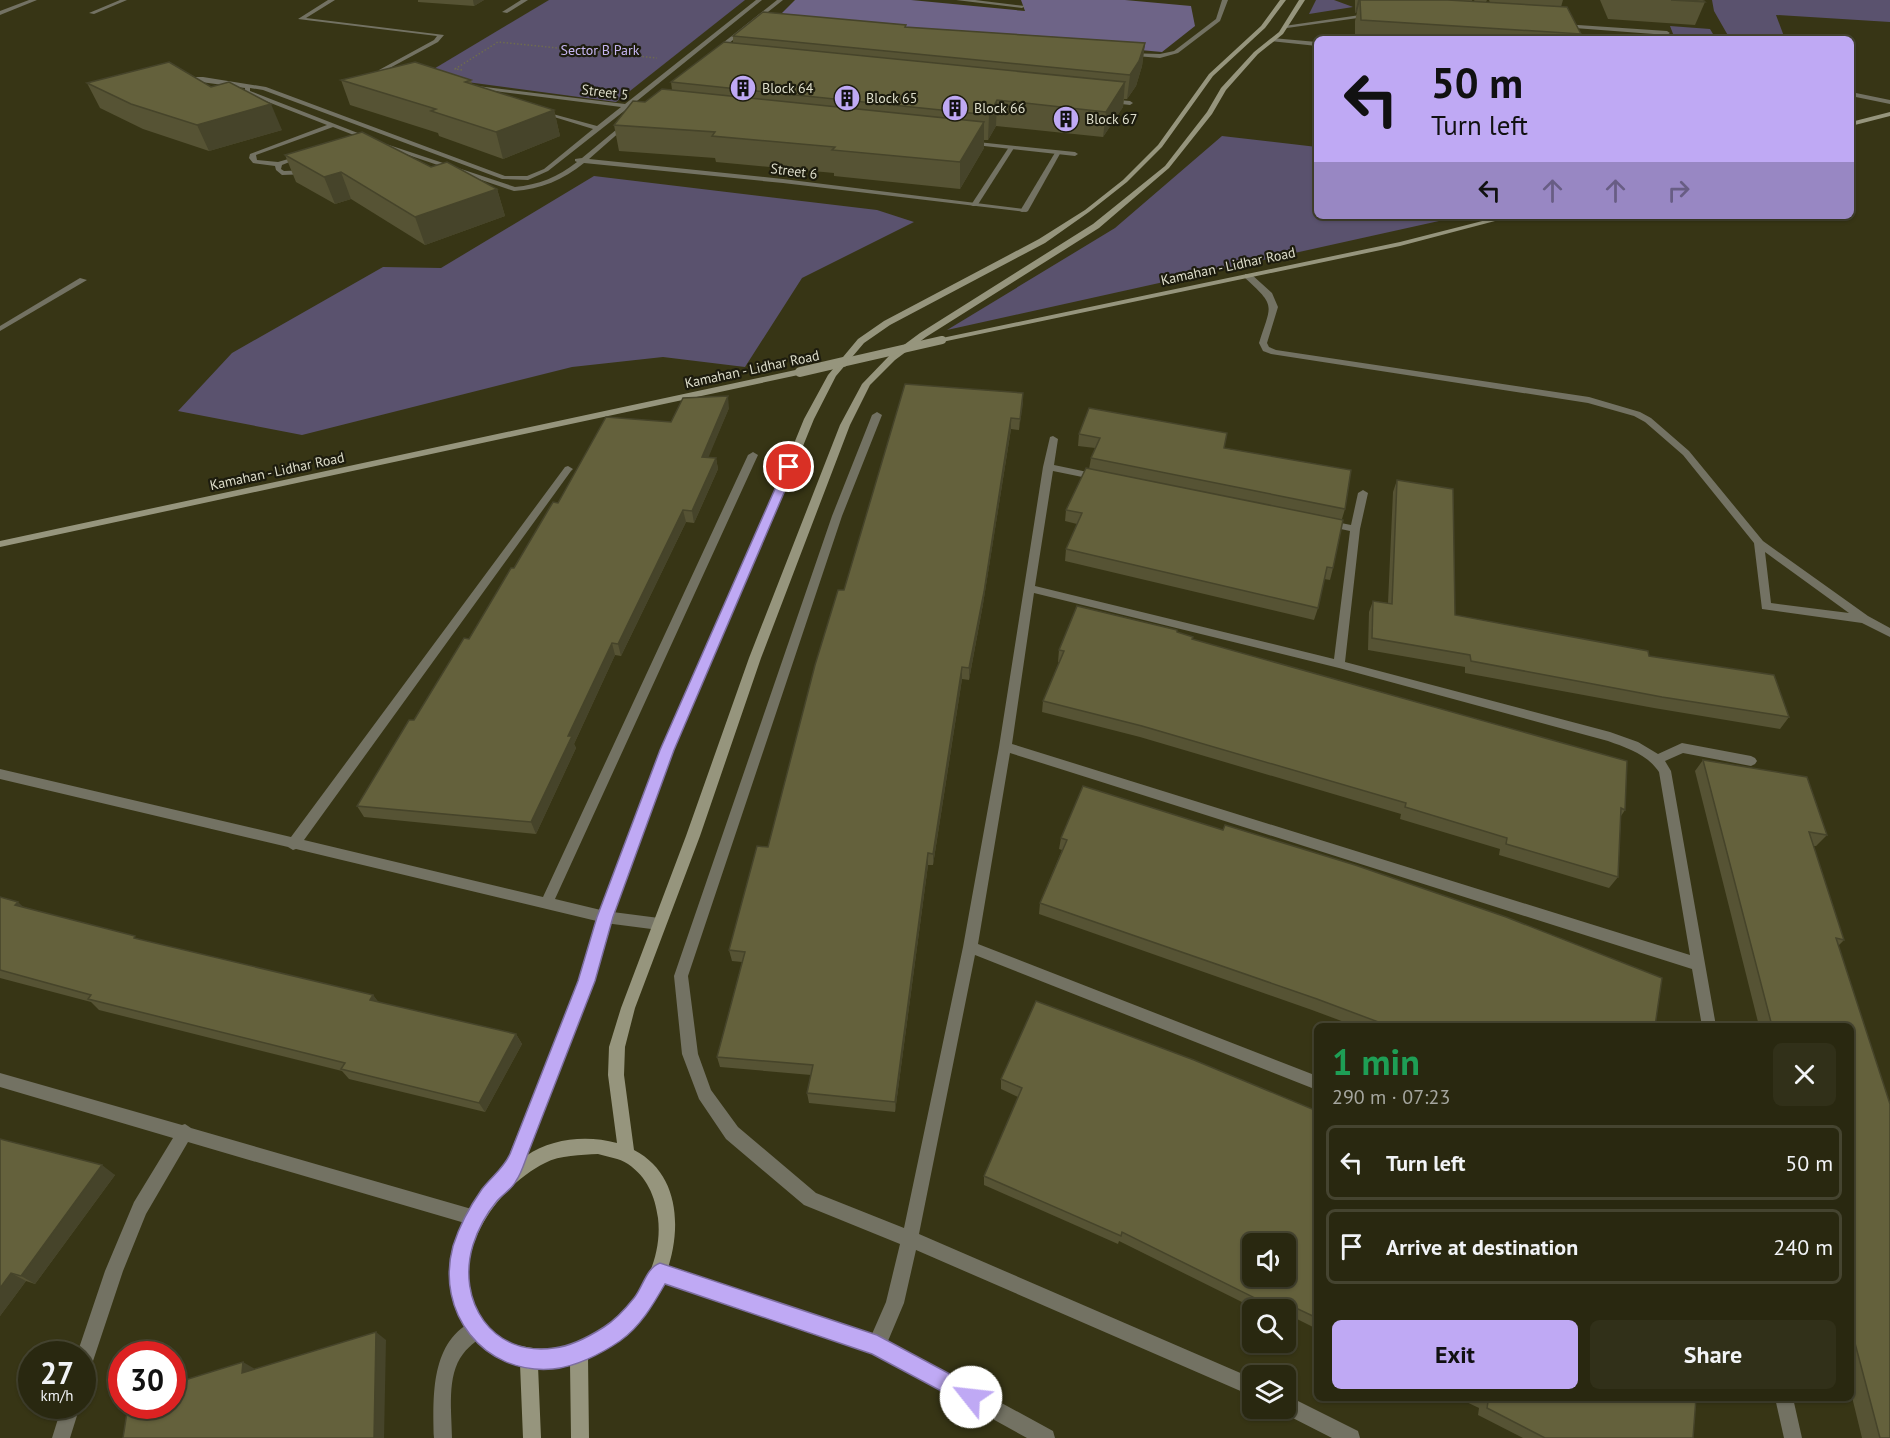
<!DOCTYPE html>
<html lang="en">
<head>
<meta charset="utf-8">
<style>
	:root { --surface:#292810; --page:#313019; --text:#f1f3f6; --muted:#a5a69f; --line:#454430; --accent:#bfa9f4 }
	body { margin:0; font-family:"PT Sans",sans-serif; background:var(--page); color:var(--text); height:100vh; display:flex; flex-direction:column; font-size:22px; white-space:nowrap }
	* { box-sizing:border-box; margin:0 }
	p { font-size:20px; color:var(--muted) }
	.icon { flex:none; width:33px; height:33px; fill:none; stroke:currentColor; stroke-width:2; stroke-linecap:round; stroke-linejoin:round }
	.map { position:relative; flex:1; overflow:hidden }
	.details { position:absolute; left:1314px; top:1023px; width:540px; height:378px; display:flex; flex-direction:column; background:var(--surface); border-radius:9px; box-shadow:0 2px 4px #0004,0 0 0 2px var(--line) }
	.details>* { flex:none }
	.guide { position:absolute; left:1314px; top:36px; width:540px; height:183px; border-radius:9px; box-shadow:0 2px 4px #0004,0 0 0 2px var(--line); background:#bfa9f4; color:#111; overflow:hidden }
	.buttons { position:absolute; left:1242px; top:1233px; display:grid; gap:12px }
	.buttons a { display:grid; place-items:center; width:54px; height:54px; border-radius:9px; background:var(--surface); box-shadow:0 2px 4px #0004,0 0 0 2px var(--line); font-size:30px }
	.speed { position:absolute; left:18px; top:1341px; display:flex; gap:12px; font-size:30px; font-weight:700; text-align:center }
	.speed>* { display:grid; place-content:center; width:78px; height:78px; border-radius:50%; background:var(--surface); box-shadow:0 2px 4px #0004,0 0 0 2px var(--line); line-height:1 }
	.speed small { font-size:15px; font-weight:400 }
	.speed .limit { border:9px solid #d22; background:#fff; color:#111 }
	.pin { position:absolute; display:grid; place-items:center; width:51px; height:51px; color:#fff; margin:-26px; border:3px solid #fff; border-radius:50%; box-shadow:0 2px 6px #0007 }
	.me { position:absolute; width:66px; margin:-33px; rotate:299deg; stroke-linejoin:round; filter:drop-shadow(0 0 4px #0008) }
	.turn { display:flex; align-items:center; gap:21px; height:126px; padding:0 18px; font-size:27px }
	.turn .icon { width:78px; height:78px; stroke-width:2.5 }
	.turn b { display:block; font-size:42px; line-height:51px }
	.lanes { display:flex; align-items:center; height:57px; padding:0 18px; background:#0003; justify-content:center; gap:30px; direction:ltr }
	.lanes .off { opacity:.35 }
	.round { display:grid; place-items:center; flex:none; width:63px; height:63px; border-radius:9px; background:var(--page) }
	.head { display:flex; align-items:center; justify-content:space-between; height:102px; padding:0 18px }
	h1 { font-size:36px; font-weight:600; line-height:45px; color:#1e9e55 }
	.action { display:flex; gap:12px; margin-top:auto; padding:12px 18px }
	.action a { flex:1; height:69px; border-radius:9px; background:var(--accent); color:#111; font-size:24px; font-weight:600; line-height:69px; text-align:center }
	.action a+a { background:var(--page); color:var(--text) }
	ul { padding:0; list-style:none }
	li { display:flex; align-items:center; gap:18px; height:75px; margin:0 12px 9px; padding:0 6px; border:3px solid var(--line); border-radius:9px }
	li div { flex:1 }
	li b { display:block; font-size:22px }
	li em { font-style:normal }
	.map>svg:first-child { display:block }
</style>
</head>
<body>
<div class="map">
<svg width="1890" height="1438" viewBox="0 0 1890 1438">
	<rect width="100%" height="100%" fill="#373515"/>
	<g fill="#5a526e">
		<path d="M549,0H745L616,102L422,76Z"/>
		<path d="M1316,0H1334L1353,7L1309,14Z"/>
		<path d="M1712,0H1890V22L1776,15L1785,39H1730L1714,11Z"/>
		<path d="M1670,26L1710,29L1716,39H1675Z"/>
		<path d="M1222,136L1317,147V216H1447L1448,219L947,330L1115,228Z"/>
		<path d="M594,176L877,210L914,222L802,278L745,367L663,357L572,367L302,435L178,411L232,353L383,267L441,268Z"/>
	</g>
	<path fill="#6e6487" d="M795,0H911L1025,11L1021,0H1125L1191,6L1195,26L1162,52L778,17Z"/>
	<g fill="none" stroke-linecap="round" stroke-linejoin="round">
		<path stroke="#6d6b50" stroke-width="1.5" stroke-dasharray="1.5 2" stroke-linecap="butt" d="M462,70L455,69L498,42L657,58"/>
		<g fill="#737263" fill-rule="evenodd">
			<path d="M1272,38L1317,42V46L1270,41Z"/>
			<path d="M1851,92L1890,100V104L1851,96Z"/>
			<path d="M1009,147L1014,148L977,206H973L971,205Z"/>
			<path d="M1056,151L1061,152L1028,211L1022,212L1020,211Z"/>
		</g>
		<g fill="#737263" fill-rule="evenodd">
			<path d="M29,0H37L0,15V11Z"/>
			<path d="M120,0H127L94,14L89,13Z"/>
			<path d="M328,0H335L306,18L444,35L438,42L386,70L396,73V75L379,72V70L434,40L437,36L298,19Z"/>
			<path d="M521,0H528L507,13L502,12Z"/>
			<path d="M756,0H762L632,105L646,107V109L628,108L548,171L528,180L502,179L263,90L250,88V91L386,144L515,187C538,185 558,177 577,162L575,161V159L582,158L628,120L630,123L589,159L783,179L1024,209L1028,211L1026,212L783,183L584,163C563,180 541,189 514,191L382,146L333,127L256,155L257,160L278,162L302,155V157L282,165L281,169L284,171L309,170L312,172L309,174L282,175L276,170L275,166L253,163L249,158L250,154L327,125L245,93V88L179,79L182,77H203L266,87L505,176H527L544,169L593,129L538,112V110L597,126L621,107L471,88L469,85L625,104Z"/>
			<path d="M777,0H783L718,52H714V50Z"/>
			<path d="M956,0H975L1025,6L1022,8Z"/>
			<path d="M1222,0H1228L1220,21L1178,53L1160,58L1124,55L1127,53L1160,54L1174,51L1216,19Z"/>
			<path d="M1374,13L1372,16L1287,28L1284,26Z"/>
			<path d="M1563,24L1667,31L1670,33L1667,35L1561,27Z"/>
			<path d="M1107,99L1130,101L1133,103L1130,105L1105,102Z"/>
			<path d="M968,141L1075,152L1078,154L1075,156L966,144L965,143Z"/>
			<path d="M1245,274H1251L1272,293L1278,307L1267,343L1269,347L1276,350L1589,397L1640,412L1651,418L1689,451L1763,541L1868,616L1890,628V637L1862,623L1762,609L1754,543L1683,455L1645,422L1634,416L1588,403L1271,354L1263,351L1259,343C1271,304 1277,307 1245,278ZM1765,552L1849,613L1771,603Z"/>
			<path d="M80,278L87,280L0,331V326Z"/>
			<path d="M877,412L882,415L842,516L688,976L698,1054L711,1090L738,1127L816,1193L904,1228L963,947L999,747L1043,467L1050,437L1053,436L1058,439L1054,465L1097,474L1102,477L1097,480L1053,471L1035,586L1334,659L1350,531L1322,525L1321,523L1326,520L1351,525L1358,493L1363,490L1368,493L1360,529L1345,662L1610,732L1638,742L1658,754L1682,743L1751,756L1755,758L1757,761L1755,764L1751,766L1683,753L1665,761L1671,771L1716,1026H1702L1692,969L1010,753L978,944L1317,1076V1090L975,955L919,1234L1252,1378V1396L916,1250L904,1303L888,1341L1053,1431L1055,1438H1027L873,1353L660,1281L654,1278L651,1272L654,1266L660,1263L872,1334L886,1302L900,1244L804,1205L726,1139L699,1099L682,1054L674,976L832,516L872,415ZM1034,593L1339,668L1608,741C1627,748 1647,754 1659,772L1690,955L1012,744Z"/>
			<path d="M753,452L758,455L555,899L605,911L659,918L664,920L666,924L664,928L659,930L605,923L296,849L293,850L288,847L0,779V769L291,837L565,467L568,466L573,469L571,471L304,840L543,897L748,455Z"/>
			<path d="M0,1073L182,1125L185,1124L191,1128L475,1210L481,1212L483,1218L481,1224L475,1226L188,1142L146,1214L123,1271L91,1367L88,1373L82,1376V1354H77L105,1271L134,1202L173,1138L0,1087Z"/>
			<path d="M476,1320L482,1323L485,1329C481,1340 470,1344 463,1354C446,1376 452,1412 452,1438H434C433,1397 430,1339 476,1320Z"/>
			<path d="M1286,1395L1358,1431L1360,1438H1332L1279,1411V1408H1286Z"/>
			<path d="M1775,1398H1793L1802,1438H1784Z"/>
			<path d="M62,1406H80L70,1438H52Z"/>
		</g>
		<g fill="#96957d" fill-rule="evenodd">
			<path d="M1280,0H1286L1265,28L1213,76L1162,147L1127,182L1089,212L1045,243L890,325L864,343L836,376L814,419L779,505L673,750L612,917L593,981L526,1156C552,1138 587,1135 617,1143L608,1075L609,1047L621,1008L686,836L749,658L840,425L862,384L889,356L920,333L1093,224L1165,166L1207,112L1221,88L1254,52L1279,32L1299,0H1305L1283,34L1258,54L1226,90L1212,114L1169,168L1099,228L926,337L895,360L870,385L850,425L761,658L700,836L635,1008L625,1047L624,1075L634,1150C698,1183 678,1279 637,1323C623,1338 606,1348 588,1357L589,1438H571L570,1363L549,1368L538,1366L541,1438H523L520,1364C501,1360 487,1351 474,1336C429,1283 458,1216 502,1173L579,981L598,917L661,750L769,505L804,419L828,375L858,339L884,321L1039,239L1085,210L1123,180L1158,145L1209,74L1261,26ZM598,1154C608,1157 619,1158 628,1164C647,1177 655,1196 658,1218C666,1285 602,1355 533,1348C521,1346 509,1345 499,1337C434,1285 483,1194 545,1163C560,1155 581,1155 598,1154Z"/>
			<path d="M1890,112V116L1851,126V122Z"/>
			<path d="M1502,216H1514L1400,246L942,342L938,340L942,338L1400,242Z"/>
			<path d="M800,369L803,370V374L0,547V541Z"/>
		</g>
		<path stroke="#96957d" stroke-width="8" d="M837,364L942,340"/>
		<path stroke="#96957d" stroke-width="10" d="M800,372L843,362"/>
	</g>
	<g fill="#565334">
		<path d="M418,0H484L474,6L418,2Z"/>
		<path d="M1355,0H1472V2H1475L1474,0H1487L1486,2L1490,3L1489,0H1563L1561,7L1581,34L1579,39H1355V21L1357,12L1355,13Z"/>
		<path d="M1600,0H1703L1705,2L1695,25L1608,19Z"/>
		<path d="M906,25V27L1145,43L1142,66L1136,86L1127,99H1124L1123,107L1103,137L996,126L988,140H984V148L960,189L834,176V173L716,162L715,158L619,151L614,125L645,102L672,90L671,82L733,43V36Z"/>
		<path d="M341,80H471L472,84L554,110L560,136L503,159L439,136L438,133L350,105Z"/>
		<path d="M87,83L211,87L282,130L209,151L143,129L100,108Z"/>
		<path d="M285,155L431,167L497,189L505,216L425,245L351,199L335,204L296,182Z"/>
		<path d="M1023,393L1019,430L1011,429L983,604L969,680L962,679L933,865H928L895,1112L809,1103L807,1093L811,1075L720,1067L717,1057L742,962L732,961L729,950L768,847L844,590Z"/>
		<path d="M729,408L708,457L716,458L718,469L694,523L686,522L621,656L615,655L574,744L576,748L536,834L364,817L357,806L469,639L514,568L671,422Z"/>
		<path d="M1079,434L1224,448L1345,509L1342,519L1333,568L1330,580L1324,579L1318,608L1314,620L1065,561L1066,549L1077,524L1065,521L1066,510L1089,469L1091,458L1095,448L1078,446Z"/>
		<path d="M1397,480L1455,615L1649,656L1789,717L1780,729L1654,708L1465,673V667L1368,650L1369,612L1373,601L1388,603L1393,492Z"/>
		<path d="M1177,632L1192,639L1625,810L1621,816L1618,877L1609,888L1499,855L1500,849L1400,819L1401,814L1140,737L1042,712L1043,701L1059,662H1058L1059,650Z"/>
		<path d="M1703,760L1807,777L1827,835L1816,846H1813L1844,940L1838,946L1890,1104V1438H1862L1851,1393V1026H1759L1695,771Z"/>
		<path d="M1061,838L1655,1026H1355L1312,1010L1039,914L1040,903L1062,850L1059,849Z"/>
		<path d="M0,897L24,907L138,939L373,995L378,1002L516,1034L522,1044L485,1112L349,1079L342,1071L99,1010L91,1002L0,978Z"/>
		<path d="M1001,1079L1317,1111V1329L1291,1316L1286,1323V1310H1258L1119,1241L1118,1244L984,1185V1176L1018,1097L1001,1089Z"/>
		<path d="M0,1139L115,1175L35,1284L26,1281L0,1316Z"/>
		<path d="M1458,1398H1696L1693,1438H1523L1478,1415L1479,1408Z"/>
	</g>
	<g fill="#46442a">
		<path d="M473,0H484L474,6Z"/>
		<path d="M1358,0H1360L1357,12L1355,13Z"/>
		<path d="M1145,43L1142,66L1136,86L1127,99L1130,75Z"/>
		<path d="M1125,82L1123,107L1103,137L1106,112Z"/>
		<path d="M997,100L996,126L988,140L989,115Z"/>
		<path d="M271,104L282,130L209,151L197,125Z"/>
		<path d="M554,110L560,136L503,159L496,132Z"/>
		<path d="M984,122V148L960,189V162Z"/>
		<path d="M341,172L351,199L335,204L324,177Z"/>
		<path d="M497,189L505,216L425,245L415,217Z"/>
		<path d="M1023,393V404L1019,430L1020,419Z"/>
		<path d="M728,396L729,408L704,468L702,457Z"/>
		<path d="M1011,418V429L983,604L969,680V668Z"/>
		<path d="M716,458L718,469L694,523L692,511Z"/>
		<path d="M683,510L686,522L621,656L618,644Z"/>
		<path d="M612,643L615,655L574,744L576,748L536,834L531,822L568,736Z"/>
		<path d="M962,667V679L933,865V854Z"/>
		<path d="M928,853V865L895,1112V1102Z"/>
		<path d="M18,902L30,913L15,905Z"/>
		<path d="M373,995L381,1005L370,1000Z"/>
		<path d="M516,1034L522,1044L485,1112L479,1103Z"/>
		<path d="M102,1165L115,1175L35,1284L21,1276Z"/>
		<path d="M11,1273L26,1281L0,1316V1288Z"/>
		<path d="M376,1332L386,1340L384,1438H374Z"/>
		<path d="M243,1362L255,1369L242,1373Z"/>
	</g>
	<g fill="#64613c" stroke="#46442a" stroke-width="1.5" fill-rule="evenodd">
		<path d="M1360,0H1448L1567,7L1581,34L1361,20Z"/>
		<path d="M1671,0H1703L1705,2Z"/>
		<path d="M763,12L906,25L905,27L1145,43L1139,61L1130,75L733,36Z"/>
		<path d="M724,42L1125,82L1106,112L997,100L989,115L671,82Z"/>
		<path d="M169,62L211,87L229,82L271,104L197,125L131,104L87,83Z"/>
		<path d="M415,62L471,80L465,82L554,110L496,132L431,111L436,109L341,80Z"/>
		<path d="M662,89L984,122L960,162L832,150L835,147L712,136L715,132L614,125L633,101L645,102Z"/>
		<path d="M362,132L431,167L447,162L497,189L415,217L341,172L324,177L285,155Z"/>
		<path d="M905,384L1023,393L1020,419L1011,418L984,592L969,668L962,667L933,854L928,853L895,1102L807,1093L813,1065L717,1057L745,952L729,950L757,846L768,847L815,665L838,590H844Z"/>
		<path d="M728,396L702,457L716,458L692,511L683,510L618,644L612,643L568,736H572L531,822L357,806L409,720H414L464,638L469,639L511,568H514L553,502L558,503L606,417L671,422L683,398Z"/>
		<path d="M1089,408L1227,433L1224,448L1351,470L1345,509L1091,458L1100,438L1079,434Z"/>
		<path d="M1086,468L1343,520L1333,568L1327,567L1318,608L1066,549L1082,513L1066,510Z"/>
		<path d="M1397,480L1453,489L1455,615L1648,651L1649,656L1774,675L1789,717L1662,697L1471,661L1470,655L1372,638L1373,601L1392,604Z"/>
		<path d="M1077,606L1177,630V632L1193,637L1192,639L1627,761L1625,810L1621,808L1618,877L1506,844L1507,838L1405,807L1406,803L1142,726L1043,701L1064,651L1059,650Z"/>
		<path d="M1703,760L1807,777L1827,835L1809,832L1844,940L1836,938L1890,1104V1438H1880L1851,1328V1026H1772Z"/>
		<path d="M1083,786L1223,830L1225,825L1355,865L1506,917L1662,978L1655,1026H1389L1317,999L1040,903L1067,840L1061,838Z"/>
		<path d="M0,897L18,902L15,905L135,936L134,938L373,995L370,1000L516,1034L479,1103L341,1069L345,1063L88,999L91,995L0,970Z"/>
		<path d="M1036,1001L1194,1060L1317,1111V1318L1294,1307L1292,1316L1286,1313V1310H1279L1122,1232L1121,1236L984,1176L1022,1088L1001,1079ZM1252,1244H1286V1276H1252Z"/>
		<path d="M0,1139L102,1165L21,1276L11,1273L0,1288Z"/>
		<path d="M376,1332L374,1438H123L128,1406H172V1384L243,1362L242,1373Z"/>
		<path d="M1480,1398H1696L1693,1438H1545L1487,1408L1488,1402Z"/>
	</g>
	<path fill="#bfa9f4" stroke="#7c6e9f" stroke-width="1.5" d="M786,464L795,467L674,750L613,917L595,981L527,1156C524,1164 521,1174 516,1181C512,1189 503,1194 497,1201C487,1213 478,1229 473,1245C456,1301 492,1357 554,1348C572,1346 590,1336 604,1327C615,1320 626,1308 634,1298C643,1287 646,1268 660,1263L877,1335L978,1389L981,1397L978,1404L971,1407L872,1354L665,1284C653,1305 640,1327 620,1341C601,1354 575,1367 553,1369C483,1375 435,1312 453,1246C459,1227 470,1206 482,1189C492,1176 503,1169 510,1154L578,981L597,917L660,750Z"/>
	<defs>
		<symbol id="building-disc" viewBox="-11 -11 22 22"><circle r="9.5" fill="#bfa9f4" stroke="#1d1c0e"/><path d="M-4-6H4V6H1V3H-1V6H-4ZM-2.5-4.3h1.7v1.8h-1.7ZM.8-4.3h1.7v1.8H.8ZM-2.5-1h1.7V.8h-1.7ZM.8-1h1.7V.8H.8Z" fill="#111"/></symbol>
	</defs>
	<g fill-rule="evenodd">
		<use href="#building-disc" x="728" y="73" width="30" height="30"/>
		<use href="#building-disc" x="832" y="83" width="30" height="30"/>
		<use href="#building-disc" x="940" y="93" width="30" height="30"/>
		<use href="#building-disc" x="1051" y="104" width="30" height="30"/>
	</g>
	<g text-anchor="middle" stroke-width="4.5" stroke-linejoin="round" paint-order="stroke">
		<g font-size="14" fill="#c6b6f1" stroke="#1d1c0e">
			<text x="600" y="55">Sector B Park</text>
		</g>
		<g font-size="14" fill="#dedecb" stroke="#1d1c0e" text-anchor="start">
			<text x="762" y="93">Block 64</text>
			<text x="866" y="103">Block 65</text>
			<text x="974" y="113">Block 66</text>
			<text x="1086" y="124">Block 67</text>
		</g>
		<g font-size="14" fill="#dedecb" stroke="#1d1c0e">
			<text transform="translate(605 92) rotate(7)" y="5">Street 5</text>
			<text transform="translate(794 171) rotate(7)" y="5">Street 6</text>
			<text transform="translate(1228 266) rotate(-12)" y="5">Kamahan - Lidhar Road</text>
			<text transform="translate(752 369) rotate(-12)" y="5">Kamahan - Lidhar Road</text>
			<text transform="translate(277 471) rotate(-12)" y="5">Kamahan - Lidhar Road</text>
		</g>
	</g>
</svg>
<div class="buttons">
<a><svg class="icon" aria-label="sound" viewBox="0 0 24 24"><path d="M4 9h4l5-4v14l-5-4H4zM17 9q2 3 0 6"/></svg></a>
<a><svg class="icon" aria-label="search" viewBox="0 0 24 24"><circle cx="10" cy="10" r="6"/><path d="M15 15l6 6"/></svg></a>
<a><svg class="icon" aria-label="layers" viewBox="0 0 24 24"><path d="M12 4l9 5-9 5-9-5zM3 14l9 5 9-5"/></svg></a>
</div>
<div class="speed"><div>27<small>km/h</small></div><div class="limit">30</div></div>
<div class="pin" style="left:789px;top:467px;background:#d93025"><svg class="icon" aria-label="arrive" viewBox="0 0 24 24"><path d="M6 21V4h12l-3 4 3 4H6"/></svg></div>
<svg class="me" style="left:971px;top:1397px" viewBox="-20 -20 40 40"><circle r="19" fill="#fff"/><path d="M0-13L10 11 0 6-10 11z" fill="#bfa9f4"/></svg>
<div class="guide">
<div class="turn"><svg class="icon" aria-label="left" viewBox="0 0 24 24"><path d="M17 20v-9H6M10 6l-5 5 5 5"/></svg><div><b>50 m</b>Turn left</div></div>
<div class="lanes"><svg class="icon" aria-label="left" viewBox="0 0 24 24"><path d="M17 20v-9H6M10 6l-5 5 5 5"/></svg><svg class="icon off" aria-label="ahead" viewBox="0 0 24 24"><path d="M12 20V5M6 11l6-6 6 6"/></svg><svg class="icon off" aria-label="ahead" viewBox="0 0 24 24"><path d="M12 20V5M6 11l6-6 6 6"/></svg><svg class="icon off" aria-label="right" viewBox="0 0 24 24"><path d="M7 20v-9h11M14 6l5 5-5 5"/></svg></div>
</div>
<section class="details">
<div class="head"><div><h1>1 min</h1><p>290 m · 07:23</p></div><a class="round"><svg class="icon" aria-label="close" viewBox="0 0 24 24"><path d="M6 6l12 12M18 6L6 18"/></svg></a></div>
<ul>
<li><svg class="icon" aria-label="left" viewBox="0 0 24 24"><path d="M17 20v-9H6M10 6l-5 5 5 5"/></svg><div><b>Turn left</b></div><em>50 m</em></li>
<li><svg class="icon" aria-label="arrive" viewBox="0 0 24 24"><path d="M6 21V4h12l-3 4 3 4H6"/></svg><div><b>Arrive at destination</b></div><em>240 m</em></li>
</ul>
<div class="action"><a>Exit</a><a>Share</a></div>
</section>
</div>
</body>
</html>
